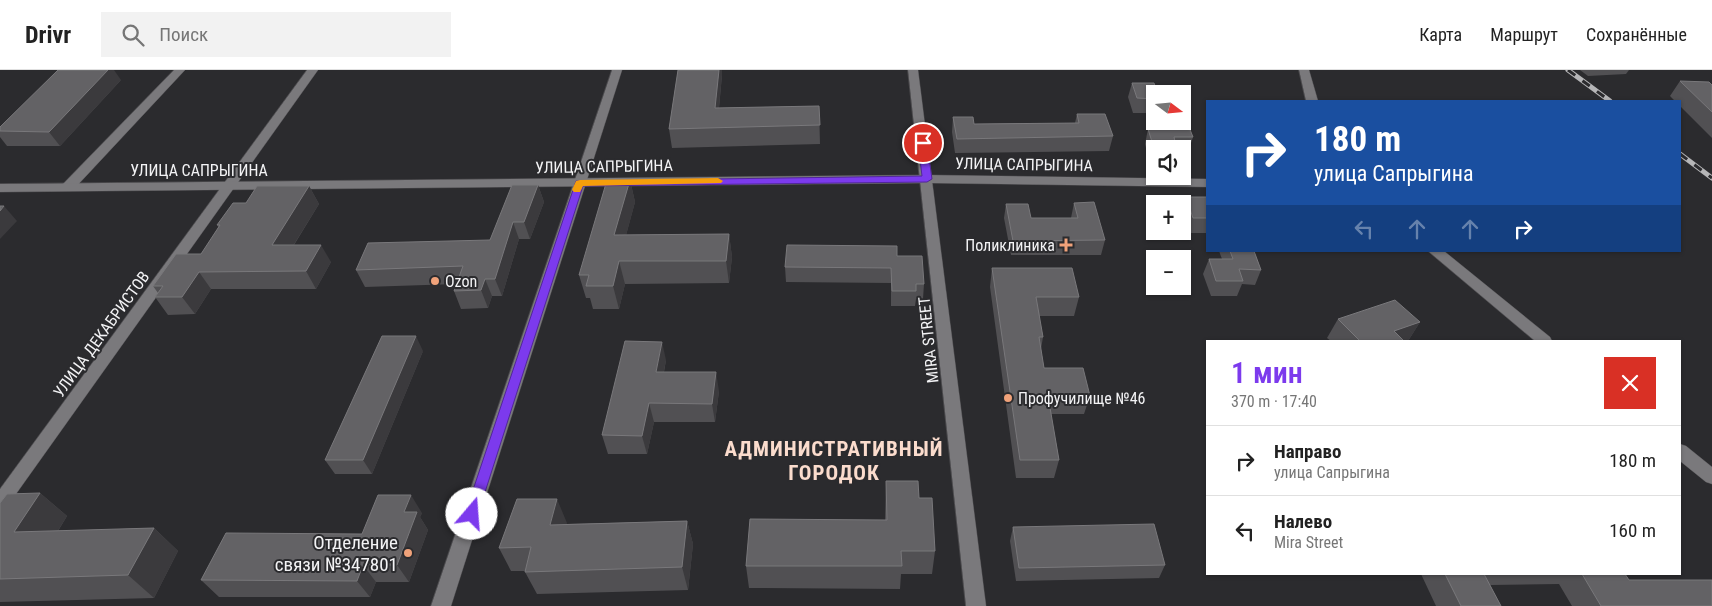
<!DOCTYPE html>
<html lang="ru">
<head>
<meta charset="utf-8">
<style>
	:root { --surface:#fff; --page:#f2f2f2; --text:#222; --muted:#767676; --line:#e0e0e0; --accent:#7c3aed }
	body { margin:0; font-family:"Roboto Condensed",sans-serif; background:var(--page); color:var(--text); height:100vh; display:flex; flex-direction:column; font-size:19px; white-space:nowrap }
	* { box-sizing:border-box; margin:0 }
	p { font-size:16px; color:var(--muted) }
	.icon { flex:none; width:28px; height:28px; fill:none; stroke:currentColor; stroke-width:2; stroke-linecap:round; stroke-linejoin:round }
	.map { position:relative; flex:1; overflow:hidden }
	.sheet { position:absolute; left:1206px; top:270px; width:475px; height:235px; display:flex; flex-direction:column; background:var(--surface); border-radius:0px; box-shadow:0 1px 4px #0004 }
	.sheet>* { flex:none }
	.banner { position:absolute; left:1206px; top:30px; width:475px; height:152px; border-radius:0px; box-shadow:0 1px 4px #0004; background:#1a4fa0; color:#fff; overflow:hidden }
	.needle { width:32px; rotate:106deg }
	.buttons { position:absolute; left:1146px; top:15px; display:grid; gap:10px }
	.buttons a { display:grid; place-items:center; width:45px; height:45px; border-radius:0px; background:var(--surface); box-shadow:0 1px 4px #0004; font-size:25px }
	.pin { position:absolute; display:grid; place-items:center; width:42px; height:42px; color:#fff; margin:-21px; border:2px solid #fff; border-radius:50%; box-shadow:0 1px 5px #0007 }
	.me { position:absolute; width:55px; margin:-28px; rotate:18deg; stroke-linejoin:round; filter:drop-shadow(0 0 4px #0008) }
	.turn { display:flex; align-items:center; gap:18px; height:105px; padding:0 25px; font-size:22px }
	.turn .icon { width:65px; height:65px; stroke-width:2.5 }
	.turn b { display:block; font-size:35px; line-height:42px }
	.lanes { display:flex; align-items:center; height:48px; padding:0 25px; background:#0003; justify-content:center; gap:25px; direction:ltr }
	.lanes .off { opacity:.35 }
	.round { display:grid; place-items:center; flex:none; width:52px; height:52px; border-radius:0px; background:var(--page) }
	.head { display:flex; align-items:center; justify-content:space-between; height:85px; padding:0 25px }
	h1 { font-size:30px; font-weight:600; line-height:38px; color:var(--accent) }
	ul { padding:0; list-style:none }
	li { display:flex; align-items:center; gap:15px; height:70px; padding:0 25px; border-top:1px solid var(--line) }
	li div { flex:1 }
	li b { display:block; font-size:19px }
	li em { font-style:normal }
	header { display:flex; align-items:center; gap:30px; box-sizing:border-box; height:70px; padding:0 25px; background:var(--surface); border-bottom:1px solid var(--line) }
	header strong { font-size:24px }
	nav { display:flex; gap:28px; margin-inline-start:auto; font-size:18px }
	.search { width:350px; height:45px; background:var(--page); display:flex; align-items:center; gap:12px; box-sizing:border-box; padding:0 18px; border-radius:0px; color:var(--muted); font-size:19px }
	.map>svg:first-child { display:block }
</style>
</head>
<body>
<header>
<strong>Drivr</strong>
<div class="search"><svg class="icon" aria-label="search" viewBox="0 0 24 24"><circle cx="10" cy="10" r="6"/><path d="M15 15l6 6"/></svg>Поиск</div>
<nav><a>Карта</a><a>Маршрут</a><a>Сохранённые</a></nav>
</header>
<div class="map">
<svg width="1712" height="536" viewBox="0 0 1712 536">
	<rect width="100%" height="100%" fill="#2b2b2e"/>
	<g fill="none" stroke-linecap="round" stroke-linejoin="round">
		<defs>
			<g id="minor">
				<path d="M174,0H185L73,120H63L62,117L63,114Z"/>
				<path d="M307,0H318L6,438L0,440V419Z"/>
				<path d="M612,0H622L451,536H431Z"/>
				<path d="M908,0H918L986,536H966Z"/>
			</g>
			<g id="tertiary">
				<path d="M1299,0H1309L1318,31H1306Z"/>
				<path d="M927,105L1208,109V117L927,113L0,122V114Z"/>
				<path d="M1428,181H1444L1550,267L1552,271H1535Z"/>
				<path d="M1680,374L1686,376L1712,397V414L1706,412L1680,391Z"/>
			</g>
		</defs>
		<use href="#minor" stroke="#4a494c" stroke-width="1"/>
		<use href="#tertiary" stroke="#4a494c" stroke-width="1"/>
		<use href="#minor" fill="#7a797c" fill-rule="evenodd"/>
		<use href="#tertiary" fill="#7a797c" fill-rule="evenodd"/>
		<defs>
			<g id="rail">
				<path d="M1568,0L1610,31"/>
				<path d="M1680,84L1712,108"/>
			</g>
		</defs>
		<use href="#rail" stroke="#b6b6b8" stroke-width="5"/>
		<use href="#rail" stroke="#2b2b2e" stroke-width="3" stroke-dasharray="9" stroke-linecap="butt"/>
	</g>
	<g fill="#515053">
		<path d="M678,0H722V5L719,38L819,36L820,74L672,78L669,59Z"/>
		<path d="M1580,0H1629L1626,4L1588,6Z"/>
		<path d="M121,10L60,76H7L0,67V57Z"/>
		<path d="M1680,11L1712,15V68L1680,36V31H1675L1670,26Z"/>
		<path d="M1132,13L1157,21L1155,24V44V43H1133L1128,27Z"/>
		<path d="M1077,44L1113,66L1109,81L955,83L952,62L953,47L974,54L1075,53Z"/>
		<path d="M1157,51H1182L1193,67L1188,82H1182V79H1155V90H1149L1145,74L1148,59H1160Z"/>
		<path d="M630,110L635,132L626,165L729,164L732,187L729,213L625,214L619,239H593L590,228H586L579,205Z"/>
		<path d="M538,115L544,132L530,169H519L502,226H492L488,238L461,239L454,221L456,214L365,217L356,200L490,170Z"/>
		<path d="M309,116L319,134L294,175L331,192L316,219H211L195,244L168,245L155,227L158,223L153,216L201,184L219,158L217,155Z"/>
		<path d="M1186,127H1208V163H1188L1182,145V138Z"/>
		<path d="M1074,133L1105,170L1101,185H1011L1004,148L1006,134L1031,148H1071Z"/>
		<path d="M1219,181H1254L1261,200L1255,215L1242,214L1237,226H1211L1203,204L1209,189H1222Z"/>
		<path d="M897,186L924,214L923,229H916L915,236H891V213L786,212L785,197Z"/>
		<path d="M992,198L1079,227L1074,246H1039L1043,267L1041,279L1044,298L1090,326L1084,344H1051L1059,390L1054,408H1016L990,217Z"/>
		<path d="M1338,249L1420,252L1408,271H1331L1327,268Z"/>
		<path d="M423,281L372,404H335L325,390Z"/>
		<path d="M666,290L664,302L719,321L715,352H654L647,384H608L602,365Z"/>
		<path d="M886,411L919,428L935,481L932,504H901L900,519L749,518L746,496L885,450Z"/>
		<path d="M40,423L67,446L58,461L154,458L178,481L154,528L0,532V433Z"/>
		<path d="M422,443L420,447L428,460L409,512H376L370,527H219L201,510L362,464Z"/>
		<path d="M687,451L693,474L688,520L537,524L525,502V501H511L499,478L567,453L566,454Z"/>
		<path d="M1013,457L1165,495L1159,508L1016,511L1010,471Z"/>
		<path d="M1421,504H1625L1629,510L1712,536H1572L1559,514L1490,515L1501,536H1436Z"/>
	</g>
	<g fill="#3b3a3d">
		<path d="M108,0H114L121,10L60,76L49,62Z"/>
		<path d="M719,0H722V5L717,57L715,38Z"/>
		<path d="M630,110L635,132L620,188L614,165Z"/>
		<path d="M538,115L544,132L530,169L524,152Z"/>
		<path d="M309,116L319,134L283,192L272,175Z"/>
		<path d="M4,136L17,151L0,169V141Z"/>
		<path d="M513,152L519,169L502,226L495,209Z"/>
		<path d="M729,164L732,187L729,213L726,191Z"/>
		<path d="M321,175L331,192L316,219L306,201Z"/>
		<path d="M619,191L625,214L619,239L613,216Z"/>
		<path d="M199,202L211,219L195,244L182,227Z"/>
		<path d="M485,209L492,226L488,238L481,220Z"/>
		<path d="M1420,252L1408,271H1388L1394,261Z"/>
		<path d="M416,266L423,281L372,404L363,390Z"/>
		<path d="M662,272L666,290L660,321L656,302Z"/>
		<path d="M716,302L719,321L715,352L712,334Z"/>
		<path d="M649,333L654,352L647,384L642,366Z"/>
		<path d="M40,423L67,446L43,485L14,462Z"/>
		<path d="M411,425L422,443L420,447L428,460L409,512L397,495L404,442Z"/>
		<path d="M557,429L567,453L560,478L550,455Z"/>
		<path d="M687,451L693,474L688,520L682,497Z"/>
		<path d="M154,458L178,481L154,528L128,505Z"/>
		<path d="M363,495L376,512L370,527L357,511Z"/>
	</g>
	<g fill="#636265" stroke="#79787b">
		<path d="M58,0H108L49,62L0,61V57Z"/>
		<path d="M678,0H719L715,38L819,36L820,55L669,59Z"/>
		<path d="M1680,11L1709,12L1712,15V42Z"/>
		<path d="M1132,13H1154L1157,21L1176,22L1177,24H1155V29L1137,28Z"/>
		<path d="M1182,40L1193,67H1174L1176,76L1153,75L1148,59H1169L1166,51H1182Z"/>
		<path d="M1077,44H1105L1113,66L957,69L953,47H973L974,54L1079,53Z"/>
		<path d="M607,110H630L614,165L729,164L726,191H619L613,216H586L589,205H579Z"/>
		<path d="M512,115H538L524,152H513L495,209H485L481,220L454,221L463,196L356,200L368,173L490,170Z"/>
		<path d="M257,116H309L272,175H321L306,201L199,202L182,227H155L163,216H153L176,184H201L220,155H217L233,133H246Z"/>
		<path d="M1186,127H1208V148H1193Z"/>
		<path d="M1094,132L1105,170L1013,171L1006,134H1028L1031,148H1078L1074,133Z"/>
		<path d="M0,136H4L0,141Z"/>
		<path d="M787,175L897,176V186H922L924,214H916V221H892L891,198L785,197Z"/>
		<path d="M1230,181H1254L1261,200L1239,199L1243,211H1216L1209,189H1233Z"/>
		<path d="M992,198H1072L1079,227H1036L1043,267H1039L1044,298H1083L1090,326H1048L1059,390H1020Z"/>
		<path d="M1395,230L1420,252L1394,261L1404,271H1360L1338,249Z"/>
		<path d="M382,266H416L363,390H325Z"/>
		<path d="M625,271L662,272L656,302H716L712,334L649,333L642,366L602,365Z"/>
		<path d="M886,411H918L919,428H932L935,481H901L902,496H746L750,449L887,450Z"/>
		<path d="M40,423L14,462L154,458L128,505L0,509V433L7,424Z"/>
		<path d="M378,425H411L404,442H417L397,495H363L357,511L201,510L226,463L362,464Z"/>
		<path d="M517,429H557L550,455L687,451L682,497L525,502L531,477L499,478Z"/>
		<path d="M1154,454L1165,495L1019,498L1013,457Z"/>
		<path d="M1445,504H1484L1501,536H1461Z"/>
		<path d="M1582,504H1625L1629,510H1712V536H1601Z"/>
	</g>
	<path fill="#7c3aed" stroke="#51269a" d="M923,70L927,73L932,109L927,112L583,116L478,444L476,448L472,450L467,448L465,444L576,111L922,106L918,73Z"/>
	<path fill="#f59e0b" d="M718,108L723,111L721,113L583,116L580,122H574L572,120L576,111L580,110Z"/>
	<g fill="#f0a27a" stroke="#2b2b2e" stroke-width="2">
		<path d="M1063.5 167.5h5v5h5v5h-5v5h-5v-5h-5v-5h5z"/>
		<circle cx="435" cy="211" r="5"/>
		<circle cx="1008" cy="328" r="5"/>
		<circle cx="408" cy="483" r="5"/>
	</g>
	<g text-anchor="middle" stroke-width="4" stroke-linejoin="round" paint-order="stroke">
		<g font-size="16" fill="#f3f3f5" stroke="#2b2b2e">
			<text transform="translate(1024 94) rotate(1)" y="6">УЛИЦА САПРЫГИНА</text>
			<text transform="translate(604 96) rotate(-1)" y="6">УЛИЦА САПРЫГИНА</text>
			<text x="199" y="106">УЛИЦА САПРЫГИНА</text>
			<text transform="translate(101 264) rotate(-54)" y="6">УЛИЦА ДЕКАБРИСТОВ</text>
			<text transform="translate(928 270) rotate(-96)" y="6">MIRA STREET</text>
		</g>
		<g font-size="16" fill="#f3f3f5" stroke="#2b2b2e" text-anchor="start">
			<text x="1055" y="181" text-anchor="end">Поликлиника</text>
			<text x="445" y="217">Ozon</text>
			<text x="1018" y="334">Профучилище №46</text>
		</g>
		<g font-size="19" fill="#f3f3f5" stroke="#2b2b2e" text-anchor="end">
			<text x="398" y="479">Отделение<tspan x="398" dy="22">связи №347801</tspan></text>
		</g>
		<g font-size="21" font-weight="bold" letter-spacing="1" fill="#fbdccd" stroke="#2b2b2e">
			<text x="834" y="386">АДМИНИСТРАТИВНЫЙ<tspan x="834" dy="24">ГОРОДОК</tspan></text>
		</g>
	</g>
</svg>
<div class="buttons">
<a><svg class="needle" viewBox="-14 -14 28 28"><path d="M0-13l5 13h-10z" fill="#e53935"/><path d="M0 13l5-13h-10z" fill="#767676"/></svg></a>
<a><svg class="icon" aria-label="sound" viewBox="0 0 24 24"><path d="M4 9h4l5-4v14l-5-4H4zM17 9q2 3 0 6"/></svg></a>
<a>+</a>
<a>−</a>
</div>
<div class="pin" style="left:923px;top:73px;background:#d93025"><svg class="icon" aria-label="arrive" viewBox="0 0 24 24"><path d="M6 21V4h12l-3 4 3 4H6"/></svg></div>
<svg class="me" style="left:472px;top:444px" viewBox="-20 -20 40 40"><circle r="19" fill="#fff"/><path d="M0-13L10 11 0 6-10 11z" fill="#7c3aed"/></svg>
<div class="banner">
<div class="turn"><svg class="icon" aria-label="right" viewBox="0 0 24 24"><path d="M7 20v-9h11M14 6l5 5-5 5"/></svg><div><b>180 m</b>улица Сапрыгина</div></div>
<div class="lanes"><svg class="icon off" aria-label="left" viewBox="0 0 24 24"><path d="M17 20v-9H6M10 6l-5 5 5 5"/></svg><svg class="icon off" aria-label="ahead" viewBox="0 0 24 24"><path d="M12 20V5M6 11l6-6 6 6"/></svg><svg class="icon off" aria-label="ahead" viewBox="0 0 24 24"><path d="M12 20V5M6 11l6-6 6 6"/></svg><svg class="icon" aria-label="right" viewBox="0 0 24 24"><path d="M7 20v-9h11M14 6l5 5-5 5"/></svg></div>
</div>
<section class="sheet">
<div class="head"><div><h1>1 мин</h1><p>370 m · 17:40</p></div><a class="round" style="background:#d93025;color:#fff"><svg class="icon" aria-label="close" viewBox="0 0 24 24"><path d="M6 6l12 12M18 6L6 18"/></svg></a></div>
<ul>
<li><svg class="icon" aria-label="right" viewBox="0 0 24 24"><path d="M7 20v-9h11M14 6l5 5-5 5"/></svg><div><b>Направо</b><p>улица Сапрыгина</p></div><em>180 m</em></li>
<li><svg class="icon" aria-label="left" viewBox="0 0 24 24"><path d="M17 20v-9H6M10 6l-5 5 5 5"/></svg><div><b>Налево</b><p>Mira Street</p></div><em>160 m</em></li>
</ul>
</section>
</div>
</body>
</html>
